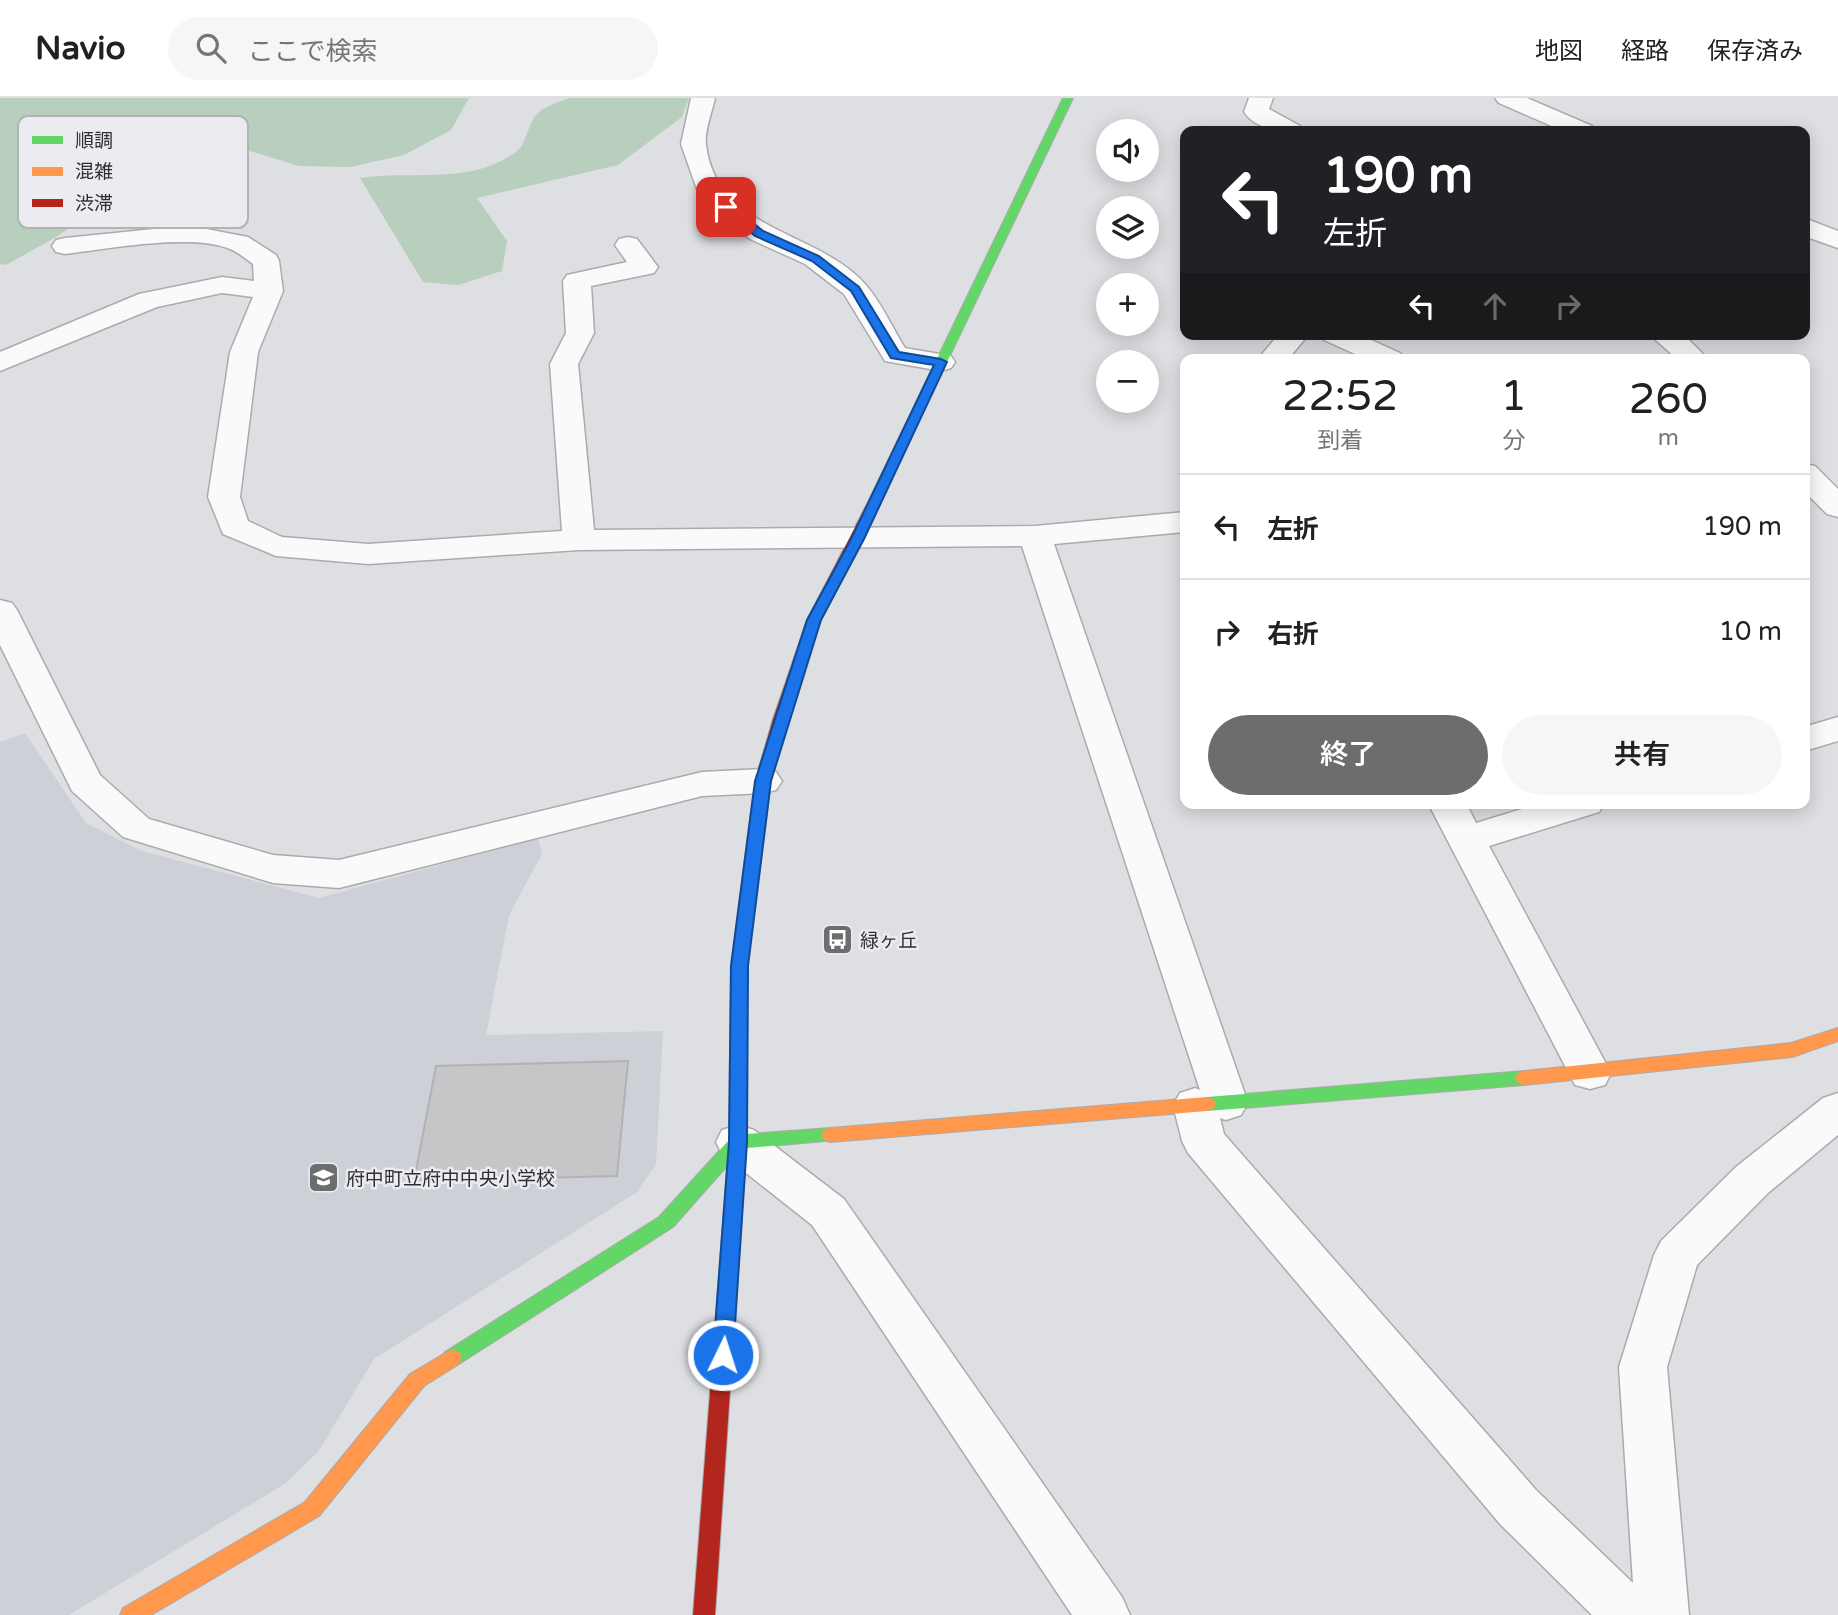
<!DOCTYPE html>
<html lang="ja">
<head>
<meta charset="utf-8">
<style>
	:root { --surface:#fff; --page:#f6f6f6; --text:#202124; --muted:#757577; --line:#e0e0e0; --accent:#6c6d6f }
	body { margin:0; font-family:"Varela Round","Noto Sans JP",sans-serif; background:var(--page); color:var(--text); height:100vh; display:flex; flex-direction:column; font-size:26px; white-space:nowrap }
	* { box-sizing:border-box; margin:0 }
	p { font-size:23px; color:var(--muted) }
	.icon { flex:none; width:38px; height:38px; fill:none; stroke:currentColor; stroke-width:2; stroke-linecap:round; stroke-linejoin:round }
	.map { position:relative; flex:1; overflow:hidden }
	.side { position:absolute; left:1180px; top:256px; width:630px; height:455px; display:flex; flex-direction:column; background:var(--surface); border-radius:14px; box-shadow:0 4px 18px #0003 }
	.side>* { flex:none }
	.banner { position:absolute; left:1180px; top:28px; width:630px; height:214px; border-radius:14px; box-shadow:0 4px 18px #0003; background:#202124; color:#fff; overflow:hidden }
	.tools { position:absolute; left:1096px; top:21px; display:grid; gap:14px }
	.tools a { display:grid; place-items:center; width:63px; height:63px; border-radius:50%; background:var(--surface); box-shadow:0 4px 18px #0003; font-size:35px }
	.pin { position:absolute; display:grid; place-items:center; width:60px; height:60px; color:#fff; margin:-30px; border-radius:14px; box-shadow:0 4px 10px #0006 }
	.me { position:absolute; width:77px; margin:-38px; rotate:4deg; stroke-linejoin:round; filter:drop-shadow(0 0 5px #0008) }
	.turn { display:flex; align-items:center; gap:24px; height:147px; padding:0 28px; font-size:32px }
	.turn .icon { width:91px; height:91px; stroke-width:2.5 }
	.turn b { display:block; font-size:49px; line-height:60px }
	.lanes { display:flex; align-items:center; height:66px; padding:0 28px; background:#0003; justify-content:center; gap:35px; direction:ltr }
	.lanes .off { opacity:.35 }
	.eta { display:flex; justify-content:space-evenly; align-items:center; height:119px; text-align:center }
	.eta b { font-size:42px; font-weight:600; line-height:49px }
	.action { display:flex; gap:14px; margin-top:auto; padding:14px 28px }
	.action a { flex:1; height:80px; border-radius:42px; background:var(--accent); color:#fff; font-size:28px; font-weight:600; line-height:80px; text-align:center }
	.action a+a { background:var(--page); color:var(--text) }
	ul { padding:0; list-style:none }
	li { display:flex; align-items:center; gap:21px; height:105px; padding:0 28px; border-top:2px solid var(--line) }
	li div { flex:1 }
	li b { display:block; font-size:26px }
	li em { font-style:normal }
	header { display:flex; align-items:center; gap:42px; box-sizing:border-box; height:98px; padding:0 35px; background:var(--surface); border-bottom:2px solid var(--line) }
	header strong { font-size:33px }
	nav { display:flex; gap:38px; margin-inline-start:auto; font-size:24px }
	.search { width:490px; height:63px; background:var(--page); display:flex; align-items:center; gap:18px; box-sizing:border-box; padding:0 24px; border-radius:38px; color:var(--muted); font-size:26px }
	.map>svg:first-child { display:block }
</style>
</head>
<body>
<header>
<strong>Navio</strong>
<div class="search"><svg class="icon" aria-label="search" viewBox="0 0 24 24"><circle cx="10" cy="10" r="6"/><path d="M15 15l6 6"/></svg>ここで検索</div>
<nav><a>地図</a><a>経路</a><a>保存済み</a></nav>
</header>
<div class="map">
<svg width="1838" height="1517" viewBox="0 0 1838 1517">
	<rect width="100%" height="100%" fill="#dedfe2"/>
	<path fill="#ced0d7" d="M25,635L86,725L142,753L319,800L538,740L542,756L509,817L486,937L663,933L656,1066L637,1094L374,1261L318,1354L286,1385L69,1517H0V644Z"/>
	<g fill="#b7cfbc">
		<path d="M0,0H469L451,32L404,57L350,69L299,68L224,45L163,48L97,112L56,139L6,167L0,166Z"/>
		<path d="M569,0H689L682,19L618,67L477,100L507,143L502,173L458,187L423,184L360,80C412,72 470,88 516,54C526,47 528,27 536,17C542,9 560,4 569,0Z"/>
	</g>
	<path fill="#c6c6c9" stroke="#b2b2b4" stroke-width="2" d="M628,963L617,1078L414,1083L436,968Z"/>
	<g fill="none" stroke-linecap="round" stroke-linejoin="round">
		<defs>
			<g id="street">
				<path d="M691,0H715C712,14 704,34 706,47C717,134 817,132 865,186C881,204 892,229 905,250L951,258L955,264L951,270L941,273L885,263L844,196L805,166L750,141L700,100L681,46Z"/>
				<path d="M1249,0H1273L1269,11L1300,28L1303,33C1283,34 1257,33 1244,14Z"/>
				<path d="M1495,0H1527L1592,28L1595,33H1563L1499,5Z"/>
				<path d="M1804,120L1838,133V150L1804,138Z"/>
				<path d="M201,130L248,139L276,157L279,163L283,193L258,254L240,399L248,423L282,439L368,446L562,433L550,266L566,235L563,183L567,177L627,164L615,147L619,141L628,139L637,141L658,169L654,175L591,188L594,235L578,266L594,432L1035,428L1185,414V434L1054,446L1248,1005L1241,1017L1226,1022L1220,1020L1224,1036L1536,1392L1633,1485L1619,1269L1654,1157L1661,1143L1736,1069L1823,1000L1838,995V1037L1768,1095L1697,1167L1667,1269L1689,1517H1592L1500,1426L1188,1055L1182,1043L1173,1007L1180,995L1195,990L1200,992L1022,448L579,452L368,466L276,458L223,436L208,399L230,254L253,199L222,195L157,209L0,273V254L139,196L222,179L254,183L253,166C246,161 238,154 230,151C191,135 107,151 65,156L56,154L52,148L56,142L65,140L154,131Z"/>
				<path d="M1279,236H1309L1288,261H1258Z"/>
				<path d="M1320,236H1358L1400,255L1404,261H1366L1324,242Z"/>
				<path d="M1649,236H1683L1708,261H1677Z"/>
				<path d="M1804,366L1815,368L1838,391V419L1827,416L1804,393Z"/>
				<path d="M0,502L12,505L17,512L100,677L149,721L273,757L339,762L702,674L763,671L776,674L782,683L776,692L763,695L702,698L339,790L273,785L123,739L72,693L0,547Z"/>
				<path d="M1838,619V643L1804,653V629Z"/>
				<path d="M1428,705H1466L1476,725L1542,705H1605L1599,714L1489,748L1611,975L1605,987L1590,991L1575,987Z"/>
				<path d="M738,1027L754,1032L844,1101L1122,1499L1130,1517H1072L812,1127L722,1056L716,1044L722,1032Z"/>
			</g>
			<g id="fast">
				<path d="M1063,0H1073L880,404L879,407H869L868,404Z"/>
				<path d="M748,793L756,799L747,868V1036L830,1030L836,1032L839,1037L836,1042L747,1050L743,1098L741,1103L734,1105L727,1103L725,1098L727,1068L673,1129L459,1266L452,1269L445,1266L442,1260L445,1254L659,1119L729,1042L731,868L740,799Z"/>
				<path d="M1524,973L1530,975L1533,980L1530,985L1524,987L1207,1013L1201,1011L1198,1006L1201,1001L1207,999Z"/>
			</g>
			<g id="slow">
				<path d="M1838,930V943L1792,959L1524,987L1518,985L1515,980L1518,975L1524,973L1791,945Z"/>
				<path d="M1207,999L1213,1001L1216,1006L1213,1011L1207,1013L830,1044L824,1042L821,1037L824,1032L830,1030Z"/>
				<path d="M452,1251L459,1254L462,1260L459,1266L424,1288L319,1418L151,1517H120L123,1510L305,1404L410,1276Z"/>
			</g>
			<g id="jam">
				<path d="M874,400L880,404L821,522L787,621L771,683L756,799L754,803H742L740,799L755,683L773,621L807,522L868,404Z"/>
				<path d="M734,1091L741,1093L743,1098L715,1517H693L725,1098L727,1093Z"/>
			</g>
		</defs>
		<use href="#street" stroke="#ababad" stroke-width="3"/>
		<use href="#fast" stroke="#ababad" stroke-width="2"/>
		<use href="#slow" stroke="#ababad" stroke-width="2"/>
		<use href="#jam" stroke="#ababad" stroke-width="2"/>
		<use href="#street" fill="#fafafb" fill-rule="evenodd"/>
		<use href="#fast" fill="#63d668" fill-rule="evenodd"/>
		<use href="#slow" fill="#ff974d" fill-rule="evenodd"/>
		<use href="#jam" fill="#b3261e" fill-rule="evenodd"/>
	</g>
	<path fill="#1a73e8" stroke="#114b97" stroke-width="2" d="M722,106H730L763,133L819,158L859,189L899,254L941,261L947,264L864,441L821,522L771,683L748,868L747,1044L733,1257L730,1263L723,1266L716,1263L713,1257L729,1044L731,868L755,683L807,522L851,441L934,267L891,260L851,193L812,163L755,138L722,111Z"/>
	<defs>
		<symbol id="bus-square" viewBox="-11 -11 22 22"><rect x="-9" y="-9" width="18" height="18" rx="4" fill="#6c6d6f" stroke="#ebebf0"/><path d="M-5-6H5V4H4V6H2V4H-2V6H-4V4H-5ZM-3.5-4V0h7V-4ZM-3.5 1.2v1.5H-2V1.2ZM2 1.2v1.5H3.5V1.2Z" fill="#fff"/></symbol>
		<symbol id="school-square" viewBox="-11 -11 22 22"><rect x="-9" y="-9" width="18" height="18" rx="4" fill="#6c6d6f" stroke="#ebebf0"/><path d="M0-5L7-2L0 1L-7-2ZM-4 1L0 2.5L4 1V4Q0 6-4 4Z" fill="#fff"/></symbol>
	</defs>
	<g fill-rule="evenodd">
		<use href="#bus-square" x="820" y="824" width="35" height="35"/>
		<use href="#school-square" x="306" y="1062" width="35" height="35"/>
	</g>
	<g text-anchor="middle" stroke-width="5" stroke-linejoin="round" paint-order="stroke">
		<g font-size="19" fill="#2e2f31" stroke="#ebebf0" text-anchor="start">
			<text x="860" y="849">緑ヶ丘</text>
			<text x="346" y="1087">府中町立府中中央小学校</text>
		</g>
	</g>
	<rect x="18" y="18" width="230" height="112" rx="10" fill="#ebebf0" stroke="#b2b3b7" stroke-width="2"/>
	<rect x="32" y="38" width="31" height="8" fill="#63d668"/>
	<rect x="32" y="69" width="31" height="9" fill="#ff974d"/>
	<rect x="32" y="101" width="31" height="8" fill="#b3261e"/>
	<g font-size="19" fill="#2e2f31">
		<text x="75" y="49">順調</text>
		<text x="75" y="80">混雑</text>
		<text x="75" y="112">渋滞</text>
	</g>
</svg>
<div class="tools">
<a><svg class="icon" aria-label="sound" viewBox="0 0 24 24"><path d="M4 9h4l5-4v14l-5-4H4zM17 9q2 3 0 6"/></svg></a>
<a><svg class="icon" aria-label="layers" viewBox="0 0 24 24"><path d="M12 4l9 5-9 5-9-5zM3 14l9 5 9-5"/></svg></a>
<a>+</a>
<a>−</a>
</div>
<div class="pin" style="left:726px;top:109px;background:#d93025"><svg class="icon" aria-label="arrive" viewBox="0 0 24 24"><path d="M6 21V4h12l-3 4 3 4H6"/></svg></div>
<svg class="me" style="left:723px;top:1257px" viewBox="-20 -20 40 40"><circle r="17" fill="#1a73e8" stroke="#fff" stroke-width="3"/><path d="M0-11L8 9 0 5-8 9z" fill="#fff"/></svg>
<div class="banner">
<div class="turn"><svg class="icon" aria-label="left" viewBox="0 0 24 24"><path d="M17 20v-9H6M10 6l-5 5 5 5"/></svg><div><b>190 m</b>左折</div></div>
<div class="lanes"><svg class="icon" aria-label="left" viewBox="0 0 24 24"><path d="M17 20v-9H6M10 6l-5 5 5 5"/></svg><svg class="icon off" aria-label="ahead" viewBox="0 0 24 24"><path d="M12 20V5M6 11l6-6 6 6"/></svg><svg class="icon off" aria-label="right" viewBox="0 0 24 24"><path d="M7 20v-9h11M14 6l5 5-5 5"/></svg></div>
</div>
<section class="side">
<div class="eta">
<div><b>22:52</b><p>到着</p></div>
<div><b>1</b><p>分</p></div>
<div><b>260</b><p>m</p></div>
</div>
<ul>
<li><svg class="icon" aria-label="left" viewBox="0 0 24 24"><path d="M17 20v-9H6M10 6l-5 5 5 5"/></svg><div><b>左折</b></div><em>190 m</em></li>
<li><svg class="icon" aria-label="right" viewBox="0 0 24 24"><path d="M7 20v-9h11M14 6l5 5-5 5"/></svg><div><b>右折</b></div><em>10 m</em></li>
</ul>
<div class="action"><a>終了</a><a>共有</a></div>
</section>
</div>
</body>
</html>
